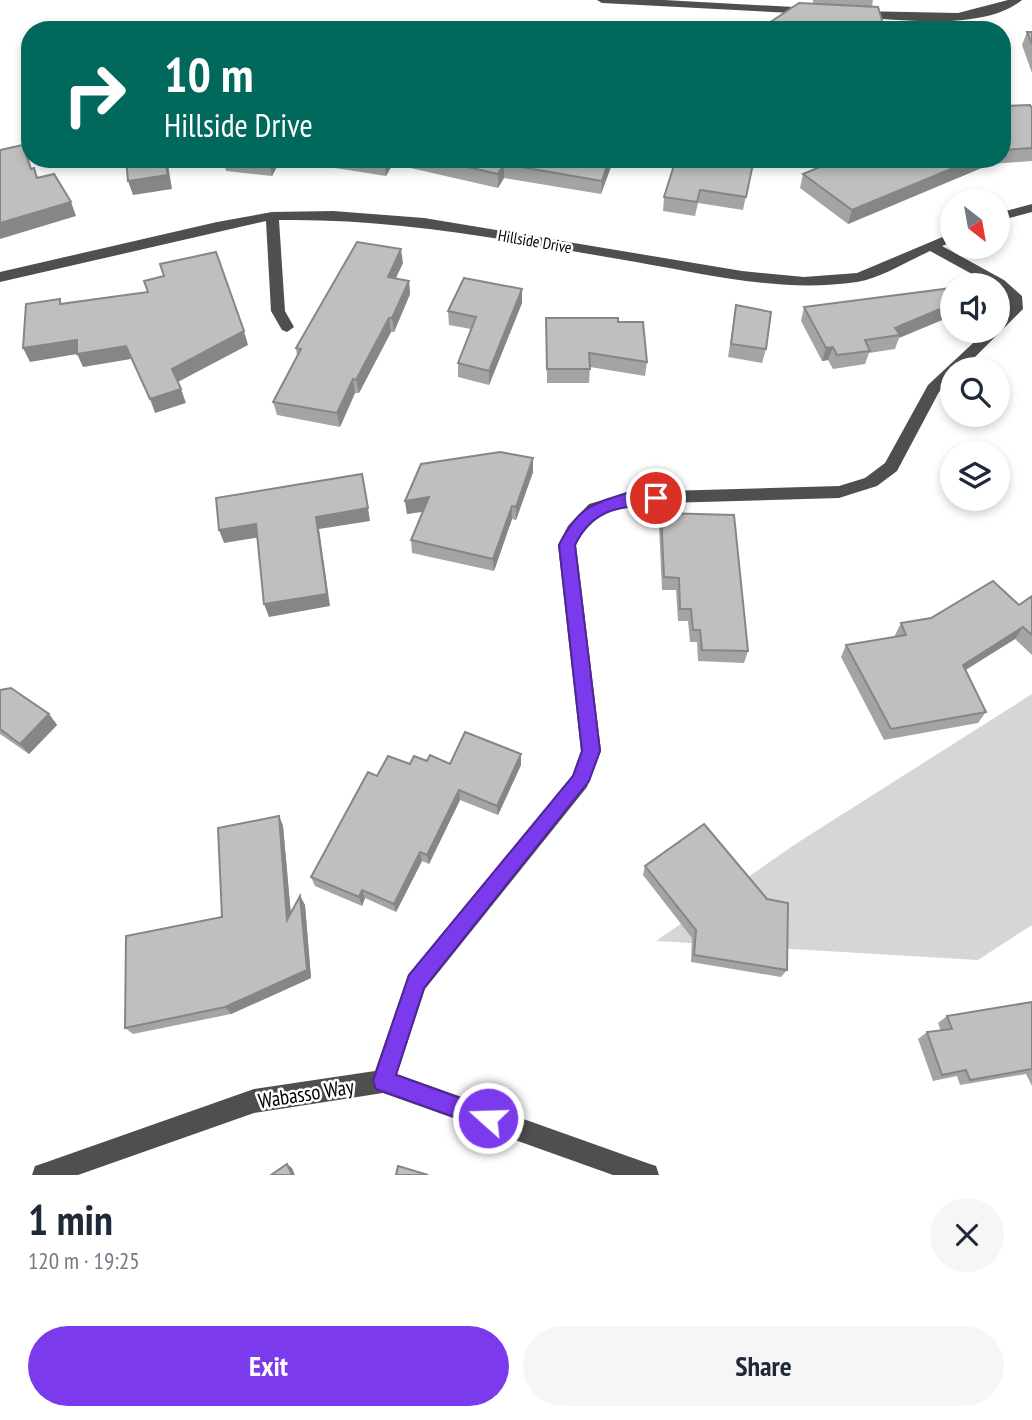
<!DOCTYPE html>
<html lang="en">
<head>
<meta charset="utf-8">
<style>
	:root { --surface:#fff; --page:#f6f6f7; --text:#1f2937; --muted:#747a83; --accent:#7c3aed }
	body { margin:0; font-family:"PT Sans Narrow",sans-serif; background:var(--page); color:var(--text); height:100vh; display:flex; flex-direction:column; font-size:26px; white-space:nowrap }
	* { box-sizing:border-box; margin:0 }
	p { font-size:23px; color:var(--muted) }
	.icon { flex:none; width:38px; height:38px; fill:none; stroke:currentColor; stroke-width:2; stroke-linecap:round; stroke-linejoin:round }
	.map { position:relative; height:1175px; overflow:hidden }
	.drawer { display:flex; flex-direction:column; background:var(--surface); flex:1 }
	.drawer>* { flex:none }
	.hud { position:absolute; left:21px; top:21px; width:990px; height:147px; border-radius:28px; box-shadow:0 4px 10px #0003; background:#00695c; color:#fff; overflow:hidden }
	.needle { width:46px; rotate:149deg }
	.tools { position:absolute; left:940px; top:189px; display:grid; gap:14px }
	.tools a { display:grid; place-items:center; width:70px; height:70px; border-radius:50%; background:var(--surface); box-shadow:0 4px 10px #0003; font-size:35px }
	.pin { position:absolute; display:grid; place-items:center; width:60px; height:60px; color:#fff; margin:-30px; border:4px solid #fff; border-radius:50%; box-shadow:0 2px 7px #0007 }
	.me { position:absolute; width:77px; margin:-38px; rotate:290deg; stroke-linejoin:round; filter:drop-shadow(0 0 5px #0008) }
	.turn { display:flex; align-items:center; gap:24px; height:147px; padding:0 28px; font-size:32px }
	.turn .icon { width:91px; height:91px; stroke-width:2.5 }
	.turn b { display:block; font-size:49px; line-height:60px }
	.round { display:grid; place-items:center; flex:none; width:74px; height:74px; border-radius:37px; background:var(--page) }
	.overview { display:flex; align-items:center; justify-content:space-between; height:119px; padding:0 28px }
	h1 { font-size:42px; font-weight:600; line-height:52px }
	.primary-button { display:flex; gap:14px; margin-top:auto; padding:14px 28px }
	.primary-button a { flex:1; height:80px; border-radius:42px; background:var(--accent); color:#fff; font-size:28px; font-weight:600; line-height:80px; text-align:center }
	.primary-button a+a { background:var(--page); color:var(--text) }
	.map>svg:first-child { display:block }
</style>
</head>
<body>
<div class="map">
<svg width="1032" height="1175" viewBox="0 0 1032 1175">
	<rect width="100%" height="100%" fill="#fff"/>
	<path fill="#d6d6d6" d="M1032,694V925L978,960L656,941L797,843Z"/>
	<g fill="none" stroke-linecap="round" stroke-linejoin="round">
		<g fill="#4f4f4f" fill-rule="evenodd">
			<path d="M597,0H664L812,8L817,11L812,14L602,3Z"/>
			<path d="M1008,0H1022C984,31 903,20 857,17L852,14L857,11L958,13Z"/>
			<path d="M1032,204V212L998,221V213Z"/>
			<path d="M333,211L424,218L742,271L804,277L857,273L952,233V242L942,246L1004,280L1022,296L1023,309L963,369H952V380L939,392L897,471L877,486L839,498L630,504C604,513 588,519 576,545L601,751L587,787L425,989L397,1074L647,1163L656,1166L659,1175H613L383,1093L254,1113L78,1175H32L35,1166L44,1163L254,1089L375,1071L408,975L572,776L581,751L558,545L568,526L589,504L630,492L839,486L865,478L885,463L928,385L986,331H998V320L1009,308L1008,298L998,289V285H992L930,251C908,261 881,278 857,282C783,293 709,275 636,262C517,242 400,218 279,220L285,311L294,327L287,332L282,330L271,311L266,221L0,282V272L217,222L272,212Z"/>
		</g>
	</g>
	<g fill="#a4a4a4">
		<path d="M813,0H873L872,7L885,30H763V27L813,3Z"/>
		<path d="M1027,32H1032V73L1022,45Z"/>
		<path d="M1003,106L1032,108V161L991,164L848,224L800,188L803,174L839,159H1003Z"/>
		<path d="M223,159H281L272,176L226,171Z"/>
		<path d="M334,159H613L601,194L504,178L498,188L393,164L386,176L335,168Z"/>
		<path d="M754,159L743,210L698,203L695,216L663,211L664,197Z"/>
		<path d="M403,263L396,278L409,281L410,294L394,332H391L359,393H355L340,427L277,415L273,402L297,356L296,348Z"/>
		<path d="M952,288L899,338L895,349L869,353L865,364L833,369L828,360L822,361L801,321L804,307Z"/>
		<path d="M522,289V303L489,385L458,377V363L471,329L449,325L448,311Z"/>
		<path d="M736,305L766,349L762,363L728,357Z"/>
		<path d="M546,318L618,322L647,362L645,376L590,367L589,383H547Z"/>
		<path d="M533,458V472L516,520L512,519L494,571L412,553L411,540L423,512L407,514L405,501Z"/>
		<path d="M661,513L748,651L744,663L698,661L697,642H690L688,621H678L676,590H662L659,526Z"/>
		<path d="M1032,596V655L1015,639L966,670L986,712L978,723L884,740L841,657L846,645L895,637V635L901,623L1019,605Z"/>
		<path d="M0,690L49,714L57,725L29,754L0,734Z"/>
		<path d="M427,761L450,764L521,765L498,815L460,800L429,864L422,861L396,912L365,898L362,906L315,886L311,877L377,776L410,764Z"/>
		<path d="M279,816L283,826L291,914L300,896L305,905L311,978L231,1014L133,1034L125,1028L222,917Z"/>
		<path d="M645,866L787,970L781,977L691,962L692,938L643,875Z"/>
		<path d="M1032,1002V1086L1026,1074L960,1085L957,1076L933,1081L918,1039L927,1032L941,1031L938,1023L947,1016Z"/>
	</g>
	<g fill="#868686">
		<path d="M165,159H167L172,189L133,195L128,181Z"/>
		<path d="M271,159H281L272,176L269,162Z"/>
		<path d="M386,159H392L393,164L386,176L384,162Z"/>
		<path d="M609,159H613V162L601,194L602,181Z"/>
		<path d="M975,159H993L991,164L848,224L852,210Z"/>
		<path d="M504,164V178L498,188V174Z"/>
		<path d="M71,202L76,216L0,239V223Z"/>
		<path d="M401,249L403,263L390,290L388,277Z"/>
		<path d="M409,281L410,294L394,332L392,318Z"/>
		<path d="M522,289V303L489,385V371Z"/>
		<path d="M952,304V316L899,338L900,335L895,328Z"/>
		<path d="M389,318L391,332L359,393L356,380Z"/>
		<path d="M244,331L248,345L176,383L172,369Z"/>
		<path d="M77,340L126,346L131,359L83,367L77,354L30,362L23,348Z"/>
		<path d="M833,347L828,360L822,361L826,348Z"/>
		<path d="M353,379L355,393L340,427L337,413Z"/>
		<path d="M181,389L186,403L155,413L150,399Z"/>
		<path d="M533,458V472L516,520V507Z"/>
		<path d="M429,497L430,510L407,514L405,501Z"/>
		<path d="M512,506V519L494,571L493,559Z"/>
		<path d="M368,508L370,521L319,529L330,606L269,617L264,604L316,517Z"/>
		<path d="M256,524L261,537L224,543L219,530Z"/>
		<path d="M1023,627L1015,639L955,676L963,665Z"/>
		<path d="M49,714L57,725L29,754L20,744Z"/>
		<path d="M521,754V765L498,815L497,806Z"/>
		<path d="M459,790L460,800L429,864L427,855Z"/>
		<path d="M279,816L283,826L292,928L287,920Z"/>
		<path d="M420,852L422,861L396,912L394,904Z"/>
		<path d="M362,890L365,898L362,906L359,897Z"/>
		<path d="M300,896L305,905L311,978L231,1014L225,1007L307,970Z"/>
		<path d="M287,1164L292,1168L295,1175H292Z"/>
	</g>
	<g fill="#bfbfbf" stroke="#868686" stroke-width="2">
		<path d="M799,3L878,7L885,30H771L763,27Z"/>
		<path d="M1027,32H1032V44Z"/>
		<path d="M1030,105L1032,108V148L1003,150V106Z"/>
		<path d="M23,145L31,169L34,168L37,178L54,174L71,202L0,223V150Z"/>
		<path d="M126,159H165L168,175L128,181Z"/>
		<path d="M244,159H271L269,162Z"/>
		<path d="M365,159H386L384,162Z"/>
		<path d="M433,159H609L602,181L504,164L498,174Z"/>
		<path d="M676,159H754L746,197L700,190L697,202L664,197Z"/>
		<path d="M839,159H975L852,210L803,174Z"/>
		<path d="M357,242L401,249L388,277L409,281L392,318H389L356,380L353,379L337,413L273,402L301,349L296,348Z"/>
		<path d="M216,252L244,331L172,369L181,389L150,399L126,346L77,354V340L23,348L26,304L60,299V304L148,292L144,281L164,276L160,264Z"/>
		<path d="M464,278L522,289L489,371L458,363L476,317L448,311Z"/>
		<path d="M952,288V304L895,328L900,335L865,340L870,351L837,355L833,347L826,348L804,307Z"/>
		<path d="M736,305L771,312L766,349L731,344Z"/>
		<path d="M546,318H618V322H643L647,362L589,353L590,369H547Z"/>
		<path d="M500,452L533,458L516,507L512,506L493,559L411,540L429,497L405,501L421,464Z"/>
		<path d="M362,474L368,508L316,517L327,594L264,604L256,524L219,530L216,498Z"/>
		<path d="M661,513L734,515L748,651L702,650L700,630H693L691,609H680L679,578L664,577Z"/>
		<path d="M993,581L1019,605L1032,596V635L1023,627L963,665L986,712L891,729L846,645L906,635L901,623L931,618Z"/>
		<path d="M11,688L49,714L20,744L0,729V690Z"/>
		<path d="M465,732L521,754L497,806L459,790L427,855L420,852L394,904L362,890L359,897L311,877L368,772L377,776L388,756L410,764L414,756L427,761L430,755L450,764Z"/>
		<path d="M279,816L287,920L300,896L307,970L225,1007L125,1028L126,936L222,917L218,828Z"/>
		<path d="M704,824L767,899L788,903L787,970L694,955L696,930L645,866Z"/>
		<path d="M1032,1002V1069L970,1080L966,1070L942,1075L927,1032L952,1029L947,1016Z"/>
		<path d="M287,1164L292,1175H271Z"/>
		<path d="M398,1166L428,1175H396Z"/>
	</g>
	<path fill="#7c3aed" stroke="#51269a" stroke-width="2" d="M630,492H656L664,498C652,514 601,491 575,545L600,751L589,781L424,988L396,1075L496,1111L499,1118L496,1126L488,1129L376,1089L373,1081L409,975L573,776L582,751L559,545C578,507 592,504 630,492Z"/>
	<g text-anchor="middle" stroke-width="5" stroke-linejoin="round" paint-order="stroke">
		<g font-size="16" fill="#000" stroke="#fff">
			<text transform="translate(535 241) rotate(10)" y="6">Hillside Drive</text>
		</g>
		<g font-size="21" fill="#000" stroke="#fff">
			<text transform="translate(306 1094) rotate(-9)" y="7">Wabasso Way</text>
		</g>
	</g>
</svg>
<div class="tools">
<a><svg class="needle" viewBox="-14 -14 28 28"><path d="M0-13l5 13h-10z" fill="#e53935"/><path d="M0 13l5-13h-10z" fill="#747a83"/></svg></a>
<a><svg class="icon" aria-label="sound" viewBox="0 0 24 24"><path d="M4 9h4l5-4v14l-5-4H4zM17 9q2 3 0 6"/></svg></a>
<a><svg class="icon" aria-label="search" viewBox="0 0 24 24"><circle cx="10" cy="10" r="6"/><path d="M15 15l6 6"/></svg></a>
<a><svg class="icon" aria-label="layers" viewBox="0 0 24 24"><path d="M12 4l9 5-9 5-9-5zM3 14l9 5 9-5"/></svg></a>
</div>
<div class="pin" style="left:656px;top:498px;background:#d93025"><svg class="icon" aria-label="arrive" viewBox="0 0 24 24"><path d="M6 21V4h12l-3 4 3 4H6"/></svg></div>
<svg class="me" style="left:488px;top:1118px" viewBox="-20 -20 40 40"><circle r="17" fill="#7c3aed" stroke="#fff" stroke-width="3"/><path d="M0-11L8 9 0 5-8 9z" fill="#fff"/></svg>
<div class="hud">
<div class="turn"><svg class="icon" aria-label="right" viewBox="0 0 24 24"><path d="M7 20v-9h11M14 6l5 5-5 5"/></svg><div><b>10 m</b>Hillside Drive</div></div>
</div>
</div>
<section class="drawer">
<div class="overview"><div><h1>1 min</h1><p>120 m · 19:25</p></div><a class="round"><svg class="icon" aria-label="close" viewBox="0 0 24 24"><path d="M6 6l12 12M18 6L6 18"/></svg></a></div>
<div class="primary-button"><a>Exit</a><a>Share</a></div>
</section>
</body>
</html>
